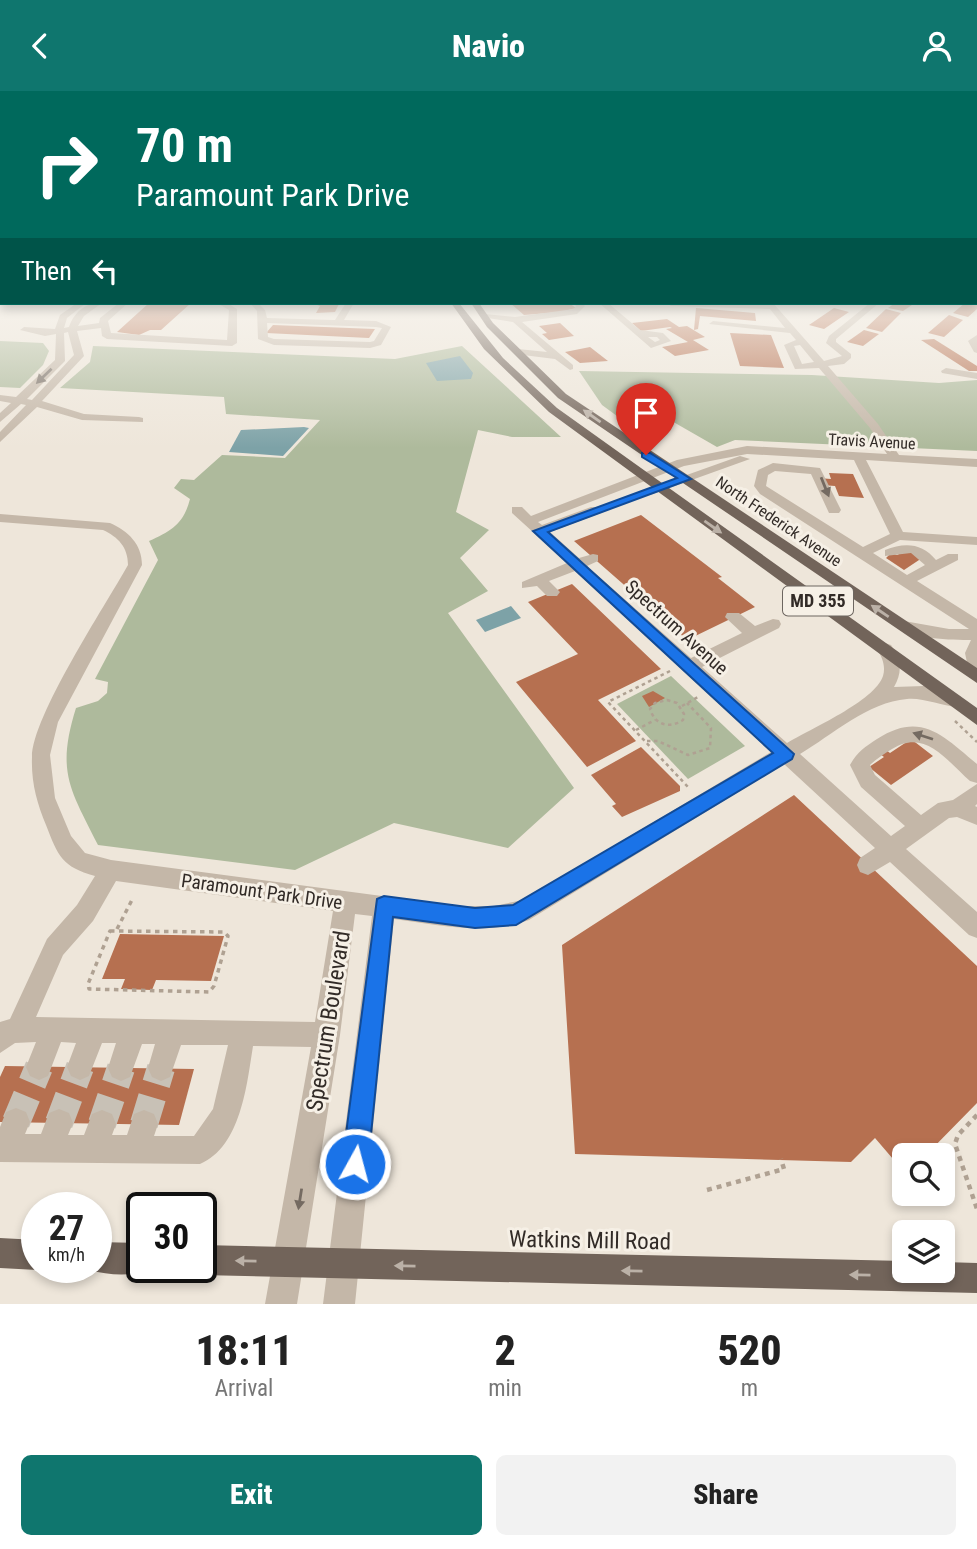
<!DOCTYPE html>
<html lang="en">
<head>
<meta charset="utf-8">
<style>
	:root { --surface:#fff; --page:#f2f2f2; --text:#222; --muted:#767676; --accent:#0f766e }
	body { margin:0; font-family:"Roboto Condensed",sans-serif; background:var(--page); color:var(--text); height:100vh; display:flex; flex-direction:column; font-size:26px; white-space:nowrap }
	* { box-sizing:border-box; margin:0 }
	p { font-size:23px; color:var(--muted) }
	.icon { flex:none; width:38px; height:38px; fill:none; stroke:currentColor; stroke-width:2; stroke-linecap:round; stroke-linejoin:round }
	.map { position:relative; height:1213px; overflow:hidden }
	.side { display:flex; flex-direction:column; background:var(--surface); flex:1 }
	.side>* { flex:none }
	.top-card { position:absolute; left:0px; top:0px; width:978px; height:214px; box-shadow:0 4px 10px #0003; background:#00695c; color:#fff; overflow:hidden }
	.buttons { position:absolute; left:892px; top:1052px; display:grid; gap:14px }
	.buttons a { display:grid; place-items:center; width:63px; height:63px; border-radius:10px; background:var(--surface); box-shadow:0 4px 10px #0003; font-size:35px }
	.speed { position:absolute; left:21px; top:1101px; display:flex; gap:14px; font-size:35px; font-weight:700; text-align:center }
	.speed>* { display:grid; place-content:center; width:91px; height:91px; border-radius:50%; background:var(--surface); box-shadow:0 4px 10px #0003; line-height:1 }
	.speed small { font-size:18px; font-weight:400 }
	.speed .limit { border:4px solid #111; border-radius:10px; background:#fff; color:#111 }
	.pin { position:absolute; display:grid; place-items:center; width:60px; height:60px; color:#fff; margin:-72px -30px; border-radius:50% 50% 50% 0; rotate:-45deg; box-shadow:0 0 7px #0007 }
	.pin .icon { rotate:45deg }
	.me { position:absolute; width:77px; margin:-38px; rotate:7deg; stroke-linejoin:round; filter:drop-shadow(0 0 5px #0008) }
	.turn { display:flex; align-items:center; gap:24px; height:147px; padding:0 21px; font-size:32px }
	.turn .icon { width:91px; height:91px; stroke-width:2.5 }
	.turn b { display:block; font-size:49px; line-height:60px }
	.then { display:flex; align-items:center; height:66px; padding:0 21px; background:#0003; gap:14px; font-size:26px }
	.eta { display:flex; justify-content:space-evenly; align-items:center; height:119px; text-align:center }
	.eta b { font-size:42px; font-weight:800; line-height:49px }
	.cta { display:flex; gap:14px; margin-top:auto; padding:14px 21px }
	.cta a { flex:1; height:80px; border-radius:10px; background:var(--accent); color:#fff; font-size:28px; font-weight:800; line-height:80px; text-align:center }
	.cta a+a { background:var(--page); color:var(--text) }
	header { display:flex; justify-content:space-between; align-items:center; height:91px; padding:0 21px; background:var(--accent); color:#fff; font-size:32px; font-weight:800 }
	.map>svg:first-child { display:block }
</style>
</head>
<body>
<header><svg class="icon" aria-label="back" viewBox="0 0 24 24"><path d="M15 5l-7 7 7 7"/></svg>Navio<svg class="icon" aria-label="person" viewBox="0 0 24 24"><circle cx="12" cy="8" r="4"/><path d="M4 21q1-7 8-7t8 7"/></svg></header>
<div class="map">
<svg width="977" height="1213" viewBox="0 0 977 1213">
	<rect width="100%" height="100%" fill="#eee6da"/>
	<g fill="#aeba9c">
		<path d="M0,250L43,252L49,260L43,274L20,297L0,296Z"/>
		<path d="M93,255L395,268L462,255L561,346H512L478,339L456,421L489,439L460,467L488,500L448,522L574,697L508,757L394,732L295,779L98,754C70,698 56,681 76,617L98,610L107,602L108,591L95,588L158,469L149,450C172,440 184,432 190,408L174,397L181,388L194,389L222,364L285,367L320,329L226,323L224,306L60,297L90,271Z"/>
		<path d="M579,280L812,284L939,292L977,289V360L735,349L717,356L663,325H617L602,314Z"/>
		<path d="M671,585L745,655L688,688L617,613Z"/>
	</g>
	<g fill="#7da2a7">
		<path d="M460,265L473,282L471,288L437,290L426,272Z"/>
		<path d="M304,336L309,337L283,365L229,361L241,339Z"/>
		<path d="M511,515L521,527L485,541L476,529Z"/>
	</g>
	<g fill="#b67050">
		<path d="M149,212H191L161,239H150L139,244L117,241Z"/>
		<path d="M312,212H337L339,213L335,221L316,222L320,215Z"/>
		<path d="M510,212H569L576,217L560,221L524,224Z"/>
		<path d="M895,212H915L903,220L888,217Z"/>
		<path d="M965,212H977V218L968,226L953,222Z"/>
		<path d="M696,217L755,222L756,230L700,225L698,238L694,239Z"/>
		<path d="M834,217L849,221L824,238L809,234Z"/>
		<path d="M886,218L901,222L882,241L866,237Z"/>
		<path d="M949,224L963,229L944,246L928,242Z"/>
		<path d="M667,228L679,236L687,235L705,246L693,249L709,259L675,265L662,256L688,251L666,238L672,237L670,236L641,240L632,232Z"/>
		<path d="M560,232L574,245L549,249L542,243L547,242L539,235Z"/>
		<path d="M273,234L375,238L369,247L266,242Z"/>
		<path d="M864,239L879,243L863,255L847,251Z"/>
		<path d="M730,242L771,244L784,277L740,275Z"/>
		<path d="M934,248L977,275V280H969L921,249Z"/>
		<path d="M590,256L608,270L580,272L565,261Z"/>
		<path d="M829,382L853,383L864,407L839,405L835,395L821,394L818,387L831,388Z"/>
		<path d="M641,424L722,486L718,487L755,516L687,549L574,450Z"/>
		<path d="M908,459L922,467L904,479L886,467L891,462L897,464Z"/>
		<path d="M572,493L661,578L598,609L636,650L587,676L516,591L578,563L528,511Z"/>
		<path d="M653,600L665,607L649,616L642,605Z"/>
		<path d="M911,648L933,665L891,694L869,676L884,666L880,663L886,659L890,662Z"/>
		<path d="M641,656L680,695V700L622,726L612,715L616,713L591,684Z"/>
		<path d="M794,704L977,875V1012L926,1064H905V1082L875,1047L851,1071L575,1063L562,854Z"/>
		<path d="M120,843L224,845L211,890L156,889L152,899L121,898L125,888H102Z"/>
		<path d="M5,975L194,978L179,1034L0,1031V986Z"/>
	</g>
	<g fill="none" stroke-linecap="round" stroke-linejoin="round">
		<g stroke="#c8c1b6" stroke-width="28" stroke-dasharray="28 14" stroke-linecap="butt">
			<path d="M16,1031L39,976"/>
			<path d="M59,1032L80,976"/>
			<path d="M102,1033L121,977"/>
			<path d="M144,1033L161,977"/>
		</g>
		<g stroke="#afa192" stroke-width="2.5" stroke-dasharray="3.5 3.5" stroke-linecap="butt">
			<path d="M670,580L608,611L689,697"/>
			<path d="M667,609L677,612L684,623L683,629C669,638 655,634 650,618L655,612Z"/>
			<path d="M682,615L698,606"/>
			<path d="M955,630L977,651"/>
			<path d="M636,639L655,629"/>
			<path d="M647,650H658L688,664L710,657L711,637L687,612"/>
		</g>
		<g stroke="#afa192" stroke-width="3.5" stroke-dasharray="4.5 4.5" stroke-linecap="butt">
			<path d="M117,838L133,807"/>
			<path d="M110,840L224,841L228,845L214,895L209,901L89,898L88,893Z"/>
		</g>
		<g stroke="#afa192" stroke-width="4.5" stroke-dasharray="5 5" stroke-linecap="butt">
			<path d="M977,1024L958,1044L955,1053L977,1118"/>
			<path d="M707,1099L784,1078L781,1068"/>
		</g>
		<g fill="#c4b7a8" fill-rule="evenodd">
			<path d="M77,212H86L67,227L64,237L69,236C74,221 86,211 102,212L84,225L78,235L99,232L100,227L119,212H128L108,230L111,242L227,249L229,219L217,212H227L237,218V252L232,255L107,248L102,245L101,237L77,240L84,265L42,310L84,323L139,326L143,327V331L82,329L37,316L0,351V341L26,314L21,313L0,331V322L11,312L0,310V304L16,306L55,269L56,243L45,245L20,239L24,236L55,238L60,224ZM68,241L74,264L32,309L27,308L65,270L64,242Z"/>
			<path d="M250,212H258L265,219L267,227L335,229L346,212H354L344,229L376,230L391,236L381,254L370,257L274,254L258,248L257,220ZM267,232L376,236L382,237L374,250L370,251L274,248L268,246Z"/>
			<path d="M574,212H582L585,215L577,223L522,231L573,274V278L570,279L555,268L515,263V259L518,258L547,261L513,231L481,226L485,223L515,226L574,218L576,215Z"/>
			<path d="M599,212H608L640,239L663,242L671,250L651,257ZM648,246H657L660,249L655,251Z"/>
			<path d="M667,212H773L824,270L842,265L826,252L829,245L870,212H879L836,248V251L851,263V267L844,273L828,275L878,333L899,364L977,368V376L866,369L903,441L977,446V454L900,449L873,462L907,484L925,474L911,462L885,465V459C905,451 922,452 936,469L948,463H958V469L917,490L977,528V587L969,581L965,562L971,549C954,549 907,548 896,536L904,530L949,538H969L760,403L754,395L758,379L773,372L820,377L841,419L839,422H829L811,383L775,380L768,384L766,395L863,456L890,443L854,369L747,363L684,375L538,431L542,434L591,416H601V422L550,441L579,467L593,463L598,464V470L587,475L691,567L742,542L725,526L727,522H739L755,535L773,528L779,529L781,533L779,537L702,576L787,652C810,638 875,610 883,585C886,575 882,566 877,558L885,552L891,554C901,569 903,580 894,596L924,595L960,605L963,610L960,615C949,618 924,606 907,608C868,611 832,644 800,663L891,745L905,735L861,696L850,674C857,661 865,656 877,648C921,620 942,644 977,673V692L970,690C946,669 925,637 892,658C884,663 876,668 870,674L875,684L921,724L938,712L953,709L977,693V713L975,715L977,716V734L957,726L949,727L906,758L977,821V847L969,844L890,771L868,784L860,781L857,774L860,767L875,757L784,673L529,829C483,845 440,834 394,828L355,1213H323L372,825L355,823L340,944L297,1213H265L311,956L253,955C247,993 241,1056 200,1073L0,1071V1036L6,1021L16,1017L26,1021L30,1031L25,1043H41L49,1022L59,1018L69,1022L73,1032L68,1044H84L92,1023L102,1019L112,1023L116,1033L112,1044H127L134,1023L144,1019L154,1023L158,1033L154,1045H194L213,1018L228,954H181L170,986L161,990L152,986L148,977L155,953H142L130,986L121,990L112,986L108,977L116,952H102L89,985L80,989L71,985L67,976L76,952L61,951L48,985L39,989L30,985L26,976L36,951L15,952L0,962V931L10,928L47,848L77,814L95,785C62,776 58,765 46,734C37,712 31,691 32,666C32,626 105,515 128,474C128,456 118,446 103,439L0,431V423L110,432C128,440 142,453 142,474L58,631L50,664L55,707L71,745L85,762L111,769L457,815H494L523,809L771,661L575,480L549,490L560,501L557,505H547L537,495L522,497V491L567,472L512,422V416H522L531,425L677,369L747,355L887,363L870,337L819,277L795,278L784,254L796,249L790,242L709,233L713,230L785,237L770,218L671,215ZM800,254L814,271L802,273L794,255ZM116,790L333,820L315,931L36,926L63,864L93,830Z"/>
			<path d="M977,244V262L974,261L968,250Z"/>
			<path d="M946,277L977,282V288L942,282L941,280Z"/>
			<path d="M740,365L750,368L650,404L639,401Z"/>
		</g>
		<g fill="#72645a" fill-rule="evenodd">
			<path d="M451,212H459L503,267L557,317L977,617V634L549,321L484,258Z"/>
			<path d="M471,212H479L493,232L566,303L977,577V592L558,307L487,236Z"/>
			<path d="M0,1147L37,1149V1176H45L37,1179L0,1177Z"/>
			<path d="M96,1151L142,1152V1176L153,1178C134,1186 104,1185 85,1177L96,1176Z"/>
			<path d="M201,1154L905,1170V1180H943V1171L977,1172V1202L201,1184L190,1180L189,1176H201Z"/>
		</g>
	</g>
	<defs><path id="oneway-solid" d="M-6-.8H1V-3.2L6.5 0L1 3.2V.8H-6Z" transform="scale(1.75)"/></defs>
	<g fill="#746a61">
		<use href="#oneway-solid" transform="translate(44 285) rotate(136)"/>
		<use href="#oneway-solid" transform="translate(825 396) rotate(68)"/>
		<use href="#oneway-solid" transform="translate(923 645) rotate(-162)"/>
		<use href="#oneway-solid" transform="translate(300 1108) rotate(99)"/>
	</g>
	<g fill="#bbb1a7">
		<use href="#oneway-solid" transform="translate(592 325) rotate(-145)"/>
		<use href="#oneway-solid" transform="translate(713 436) rotate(35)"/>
		<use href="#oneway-solid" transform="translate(880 520) rotate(-146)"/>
		<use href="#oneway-solid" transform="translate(246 1170) rotate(-179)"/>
		<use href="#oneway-solid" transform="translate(405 1175) rotate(-179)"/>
		<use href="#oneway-solid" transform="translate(632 1180) rotate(-179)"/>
		<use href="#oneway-solid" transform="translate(860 1184) rotate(-179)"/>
	</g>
	<linearGradient id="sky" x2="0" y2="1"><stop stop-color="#7dadce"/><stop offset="0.52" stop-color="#f7f4ee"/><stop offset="1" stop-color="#f7f4ee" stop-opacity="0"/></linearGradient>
	<rect width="977" height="357" fill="url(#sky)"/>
	<path fill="#1a73e8" stroke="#114b97" stroke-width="2" d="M642,362H650L691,388L548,441L794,663L792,668L516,834L475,837L393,826L368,1073L364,1082L355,1086L346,1082L342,1073L377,808L384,805L475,817L513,814L773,662L533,440L677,387L642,366Z"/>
	<g text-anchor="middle" stroke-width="6" stroke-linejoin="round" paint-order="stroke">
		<g font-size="16" fill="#322b27" stroke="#f6f0e6">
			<text transform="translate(872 350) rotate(3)" y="6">Travis Avenue</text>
			<text transform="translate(779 430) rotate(34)" y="6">North Frederick Avenue</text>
		</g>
		<rect fill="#f6f0e6" stroke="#6d6660" stroke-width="2" x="783" y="495.5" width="70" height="29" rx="5"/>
		<g font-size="18" font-weight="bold" fill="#322b27">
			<text x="818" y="516">MD 355</text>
		</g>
		<g font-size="19" fill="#322b27" stroke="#f6f0e6">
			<text transform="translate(677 536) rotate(42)" y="7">Spectrum Avenue</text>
			<text transform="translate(262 800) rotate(8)" y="7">Paramount Park Drive</text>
		</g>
		<g font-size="23" fill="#322b27" stroke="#f6f0e6">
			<text transform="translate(328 930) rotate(-81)" y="8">Spectrum Boulevard</text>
			<text transform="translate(590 1149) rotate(1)" y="8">Watkins Mill Road</text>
		</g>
	</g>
</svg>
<div class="buttons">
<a><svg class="icon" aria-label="search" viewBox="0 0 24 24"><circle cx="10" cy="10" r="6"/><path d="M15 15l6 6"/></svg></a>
<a><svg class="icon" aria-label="layers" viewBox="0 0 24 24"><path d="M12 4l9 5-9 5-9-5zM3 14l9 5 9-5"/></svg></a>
</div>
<div class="speed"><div>27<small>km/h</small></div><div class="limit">30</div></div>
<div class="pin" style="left:646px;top:364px;background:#d93025"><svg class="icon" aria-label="arrive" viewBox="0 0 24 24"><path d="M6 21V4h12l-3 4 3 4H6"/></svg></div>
<svg class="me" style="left:355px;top:1073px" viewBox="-20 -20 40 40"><circle r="17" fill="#1a73e8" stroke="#fff" stroke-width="3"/><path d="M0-11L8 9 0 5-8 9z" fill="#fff"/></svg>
<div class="top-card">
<div class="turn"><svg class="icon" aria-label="right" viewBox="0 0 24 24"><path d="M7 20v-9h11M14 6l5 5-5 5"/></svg><div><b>70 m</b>Paramount Park Drive</div></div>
<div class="then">Then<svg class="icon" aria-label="left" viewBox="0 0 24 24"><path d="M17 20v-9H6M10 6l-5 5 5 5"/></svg></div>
</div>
</div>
<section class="side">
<div class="eta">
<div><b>18:11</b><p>Arrival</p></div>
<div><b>2</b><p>min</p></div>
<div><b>520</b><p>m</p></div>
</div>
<div class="cta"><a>Exit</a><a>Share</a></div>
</section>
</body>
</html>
